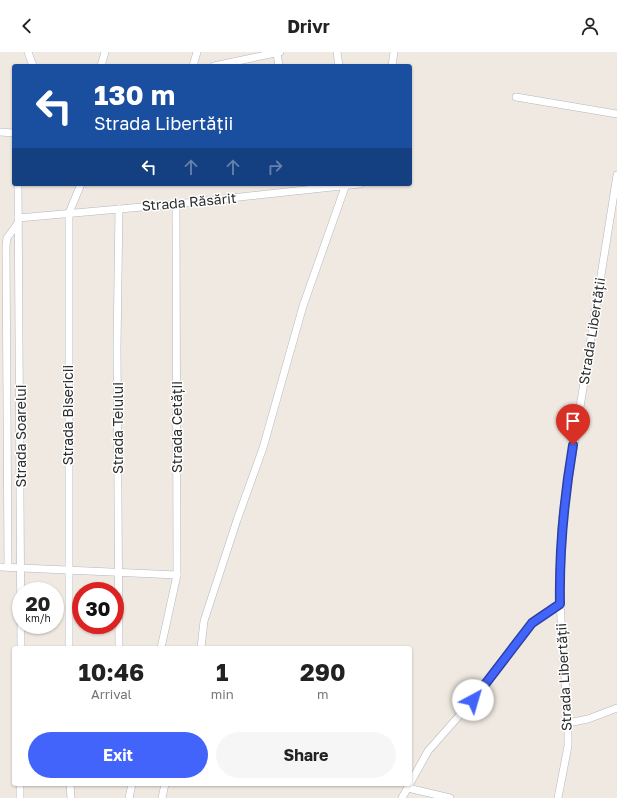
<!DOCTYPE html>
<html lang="en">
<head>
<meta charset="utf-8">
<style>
	:root { --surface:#fff; --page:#f6f6f6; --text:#222; --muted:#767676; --accent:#4264fb }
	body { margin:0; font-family:"Golos Text",sans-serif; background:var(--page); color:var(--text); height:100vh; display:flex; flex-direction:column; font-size:15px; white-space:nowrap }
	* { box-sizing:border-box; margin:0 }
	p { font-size:13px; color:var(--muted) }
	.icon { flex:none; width:22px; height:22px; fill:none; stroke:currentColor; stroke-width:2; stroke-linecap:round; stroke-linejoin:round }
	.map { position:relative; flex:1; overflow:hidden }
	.side { position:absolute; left:12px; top:594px; width:400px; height:140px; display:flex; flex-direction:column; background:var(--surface); border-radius:4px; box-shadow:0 1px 3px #0004 }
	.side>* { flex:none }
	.hud { position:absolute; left:12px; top:12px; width:400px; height:122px; border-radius:4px; box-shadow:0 1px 3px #0004; background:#1a4fa0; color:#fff; overflow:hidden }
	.speed { position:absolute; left:12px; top:530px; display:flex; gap:8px; font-size:20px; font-weight:700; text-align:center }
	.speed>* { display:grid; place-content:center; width:52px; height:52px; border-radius:50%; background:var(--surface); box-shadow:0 1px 3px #0004; line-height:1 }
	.speed small { font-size:10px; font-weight:400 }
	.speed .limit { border:6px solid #d22; background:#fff; color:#111 }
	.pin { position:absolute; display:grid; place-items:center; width:34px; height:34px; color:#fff; margin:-41px -17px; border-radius:50% 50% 50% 0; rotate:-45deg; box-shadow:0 0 4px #0007 }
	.pin .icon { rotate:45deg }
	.me { position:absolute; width:44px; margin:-22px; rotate:39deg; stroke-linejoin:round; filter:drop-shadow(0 0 3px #0008) }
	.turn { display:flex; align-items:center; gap:14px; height:84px; padding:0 16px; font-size:18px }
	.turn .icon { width:52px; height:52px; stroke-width:2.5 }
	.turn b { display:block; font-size:28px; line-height:34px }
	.lanes { display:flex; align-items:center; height:38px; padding:0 16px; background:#0003; justify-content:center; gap:20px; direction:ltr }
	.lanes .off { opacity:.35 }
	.eta { display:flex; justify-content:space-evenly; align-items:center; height:68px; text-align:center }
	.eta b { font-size:24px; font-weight:700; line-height:28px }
	.action { display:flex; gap:8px; margin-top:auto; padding:8px 16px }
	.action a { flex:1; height:46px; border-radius:24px; background:var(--accent); color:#fff; font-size:16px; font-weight:700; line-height:46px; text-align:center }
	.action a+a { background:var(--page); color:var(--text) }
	header { display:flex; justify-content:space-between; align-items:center; height:52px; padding:0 16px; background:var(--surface); font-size:18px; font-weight:700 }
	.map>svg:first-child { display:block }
</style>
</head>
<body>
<header><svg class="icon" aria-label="back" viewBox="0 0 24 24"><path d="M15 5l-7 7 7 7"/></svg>Drivr<svg class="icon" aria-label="person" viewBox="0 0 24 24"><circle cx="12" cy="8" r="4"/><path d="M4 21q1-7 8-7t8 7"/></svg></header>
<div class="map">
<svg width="617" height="746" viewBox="0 0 617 746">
	<rect width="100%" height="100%" fill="#efe9e1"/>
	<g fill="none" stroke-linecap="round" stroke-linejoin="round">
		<defs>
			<g id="minor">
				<path d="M28,0L33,14"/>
				<path d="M337,0L339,14"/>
				<path d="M277,2L279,14"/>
				<path d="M101,14L105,0"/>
				<path d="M193,14L197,0"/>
				<path d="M214,14L280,0"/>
				<path d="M392,14L394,0"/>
				<path d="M516,45L617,62"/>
				<path d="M0,80L14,81"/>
				<path d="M18,132L21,596"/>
				<path d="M18,166L176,152L360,132"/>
				<path d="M0,515L177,523"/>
				<path d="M8,515L6,194L7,186L18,171"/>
				<path d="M69,596V161L81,132"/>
				<path d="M119,596L117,295L119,157"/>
				<path d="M161,596L177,523L176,152"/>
				<path d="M201,596L204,569L237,468L263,396L303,254L345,135"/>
				<path d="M568,671L588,667L617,656"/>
				<path d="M70,732L71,746"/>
				<path d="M408,736L450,746"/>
				<path d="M20,746V732"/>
				<path d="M129,746L132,732"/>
				<path d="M162,746L165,732"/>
				<path d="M402,746L428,699L481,639L526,578L539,565L560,552"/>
				<path d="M558,746L568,694V671L560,552V513L562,468L617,123"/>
			</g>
		</defs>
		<use href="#minor" stroke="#b4b7c1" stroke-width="8"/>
		<use href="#minor" stroke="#fff" stroke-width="7"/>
	</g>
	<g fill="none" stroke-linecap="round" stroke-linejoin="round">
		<defs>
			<path id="route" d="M473,648L532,571L560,552C559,498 564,447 573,393"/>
		</defs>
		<use href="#route" stroke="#2b41a3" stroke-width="10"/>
		<use href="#route" stroke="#4264fb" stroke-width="7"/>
	</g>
	<g text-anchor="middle" stroke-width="3" stroke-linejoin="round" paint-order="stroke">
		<g font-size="14" fill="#2e2e2e" stroke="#fff">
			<text transform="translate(189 150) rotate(-5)" y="5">Strada Răsărit</text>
			<text transform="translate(592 279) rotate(-81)" y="5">Strada Libertății</text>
			<text transform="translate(68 363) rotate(-90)" y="5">Strada Bisericii</text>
			<text transform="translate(177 375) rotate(-90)" y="5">Strada Cetății</text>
			<text transform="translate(118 376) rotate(-90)" y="5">Strada Teiului</text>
			<text transform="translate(21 384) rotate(-90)" y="5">Strada Soarelui</text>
			<text transform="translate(564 625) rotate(-93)" y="5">Strada Libertății</text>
		</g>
	</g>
</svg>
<div class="speed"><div>20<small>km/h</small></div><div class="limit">30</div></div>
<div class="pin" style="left:573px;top:393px;background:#d93025"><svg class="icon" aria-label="arrive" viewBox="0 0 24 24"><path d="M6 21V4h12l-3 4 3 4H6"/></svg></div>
<svg class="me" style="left:473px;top:648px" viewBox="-20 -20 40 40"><circle r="19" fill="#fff"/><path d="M0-13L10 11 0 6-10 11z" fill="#4264fb"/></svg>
<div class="hud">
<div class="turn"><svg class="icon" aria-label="left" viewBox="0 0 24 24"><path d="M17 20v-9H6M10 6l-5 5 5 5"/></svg><div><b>130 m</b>Strada Libertății</div></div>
<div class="lanes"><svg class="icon" aria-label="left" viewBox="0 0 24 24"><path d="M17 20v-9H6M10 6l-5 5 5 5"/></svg><svg class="icon off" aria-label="ahead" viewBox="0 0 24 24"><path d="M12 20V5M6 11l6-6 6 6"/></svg><svg class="icon off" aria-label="ahead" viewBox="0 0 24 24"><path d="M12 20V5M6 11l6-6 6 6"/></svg><svg class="icon off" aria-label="right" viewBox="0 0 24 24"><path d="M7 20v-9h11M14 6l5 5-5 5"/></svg></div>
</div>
<section class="side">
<div class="eta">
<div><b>10:46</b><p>Arrival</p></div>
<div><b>1</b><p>min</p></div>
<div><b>290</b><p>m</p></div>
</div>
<div class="action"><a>Exit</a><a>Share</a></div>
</section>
</div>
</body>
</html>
